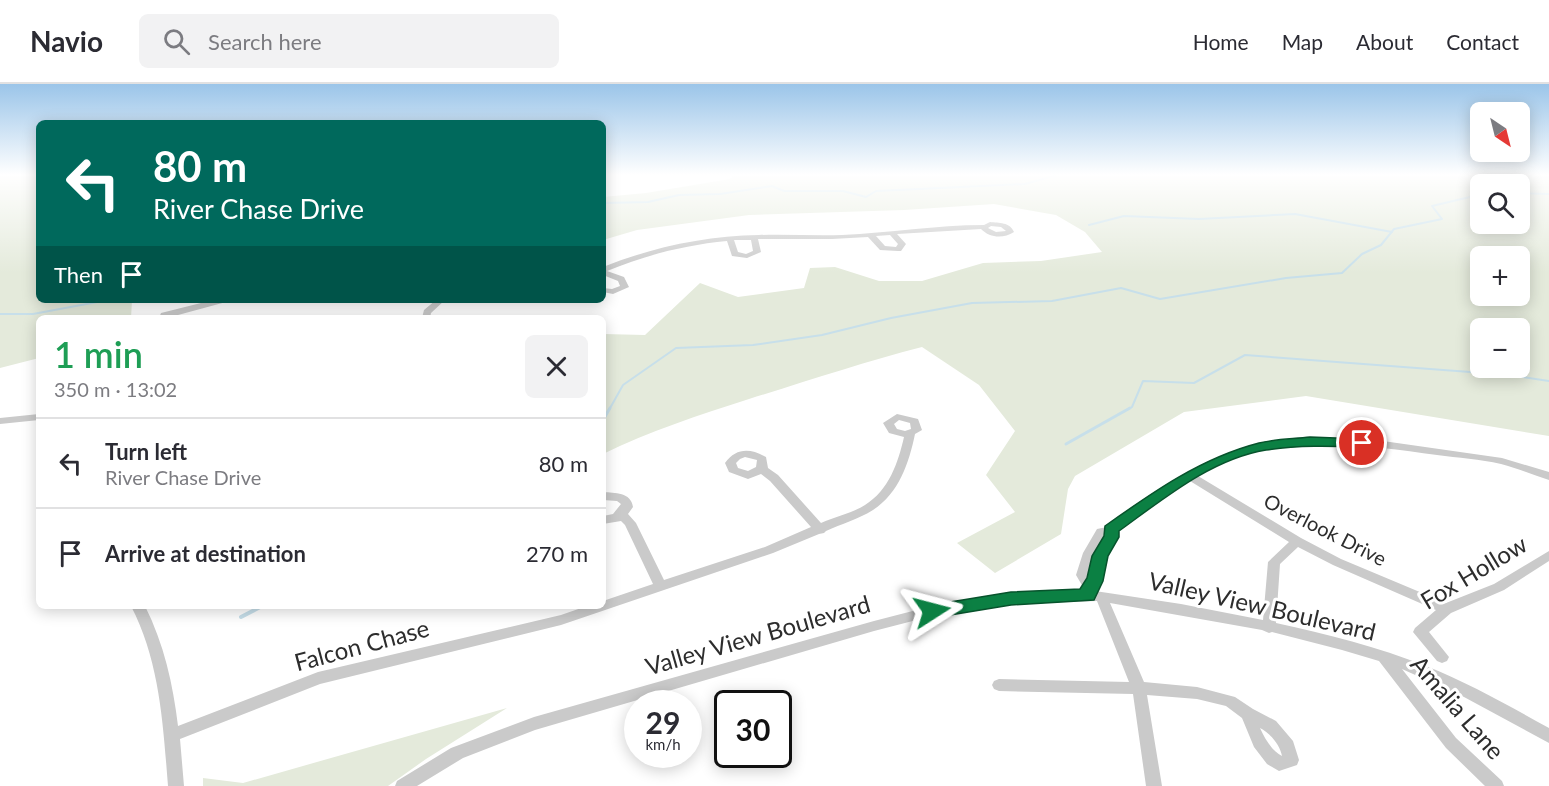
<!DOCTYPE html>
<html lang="en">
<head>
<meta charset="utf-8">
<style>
	:root { --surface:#fff; --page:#f2f2f3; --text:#2b2b33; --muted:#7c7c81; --line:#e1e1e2 }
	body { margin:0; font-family:Lato,sans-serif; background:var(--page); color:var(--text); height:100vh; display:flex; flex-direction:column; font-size:22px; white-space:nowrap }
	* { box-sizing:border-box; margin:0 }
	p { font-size:20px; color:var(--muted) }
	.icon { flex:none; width:33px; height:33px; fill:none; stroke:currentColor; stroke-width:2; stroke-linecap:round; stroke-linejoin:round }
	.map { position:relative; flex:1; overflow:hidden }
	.details { position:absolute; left:36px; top:231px; width:570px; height:294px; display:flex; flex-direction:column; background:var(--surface); border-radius:9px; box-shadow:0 3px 15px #0003 }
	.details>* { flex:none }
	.top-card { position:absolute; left:36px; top:36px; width:570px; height:183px; border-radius:9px; box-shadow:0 3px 15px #0003; background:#00695c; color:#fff; overflow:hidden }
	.needle { width:39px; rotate:145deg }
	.fabs { position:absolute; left:1470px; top:18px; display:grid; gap:12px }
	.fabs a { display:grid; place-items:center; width:60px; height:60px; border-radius:9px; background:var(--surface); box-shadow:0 3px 15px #0003; font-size:30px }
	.speed { position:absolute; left:624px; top:606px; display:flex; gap:12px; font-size:30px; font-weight:700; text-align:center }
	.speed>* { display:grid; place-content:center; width:78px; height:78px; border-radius:50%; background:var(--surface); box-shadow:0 3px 15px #0003; line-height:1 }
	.speed small { font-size:15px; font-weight:400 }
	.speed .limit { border:3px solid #111; border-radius:9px; background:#fff; color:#111 }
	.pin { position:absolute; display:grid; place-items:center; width:51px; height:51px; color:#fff; margin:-26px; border:3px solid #fff; border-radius:50%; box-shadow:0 2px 6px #0007 }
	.me { position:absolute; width:66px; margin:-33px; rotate:81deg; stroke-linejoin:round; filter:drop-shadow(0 0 4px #0008) }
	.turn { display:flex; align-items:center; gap:21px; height:126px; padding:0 18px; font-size:27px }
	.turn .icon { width:78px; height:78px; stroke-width:2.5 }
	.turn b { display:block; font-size:42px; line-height:51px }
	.then { display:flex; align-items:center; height:57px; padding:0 18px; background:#0003; gap:12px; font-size:22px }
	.round { display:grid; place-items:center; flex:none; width:63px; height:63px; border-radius:9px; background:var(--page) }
	.headline { display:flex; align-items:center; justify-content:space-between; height:102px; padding:0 18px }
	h1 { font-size:36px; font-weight:600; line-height:45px; color:#1e9e55 }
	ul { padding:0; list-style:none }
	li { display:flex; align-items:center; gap:18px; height:90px; padding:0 18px; border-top:2px solid var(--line) }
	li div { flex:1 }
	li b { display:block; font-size:22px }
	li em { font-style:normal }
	header { display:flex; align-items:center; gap:36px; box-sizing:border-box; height:84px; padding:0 30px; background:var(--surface); border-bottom:2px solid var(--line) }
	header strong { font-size:28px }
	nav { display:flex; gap:33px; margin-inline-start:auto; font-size:21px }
	.search { width:420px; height:54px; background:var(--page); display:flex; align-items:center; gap:15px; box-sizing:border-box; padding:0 21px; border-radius:9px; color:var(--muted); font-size:22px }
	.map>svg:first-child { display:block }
</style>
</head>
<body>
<header>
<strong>Navio</strong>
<div class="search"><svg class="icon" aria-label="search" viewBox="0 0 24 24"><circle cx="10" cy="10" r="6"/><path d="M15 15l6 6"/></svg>Search here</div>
<nav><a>Home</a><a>Map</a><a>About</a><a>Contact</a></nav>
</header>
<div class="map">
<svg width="1549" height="702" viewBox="0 0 1549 702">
	<rect width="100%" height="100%" fill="#fff"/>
	<g fill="#e4eadb" fill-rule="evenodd">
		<path d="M0,91H39V216H132L131,234H39V274L0,284Z"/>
		<path d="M735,91H1549V352L1306,312L1184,328L1075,392L1068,405L1061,450L995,489L957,459L1015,428L986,391L1015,347L979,301L922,263C864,278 807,297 749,315C700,331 649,347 603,370V250L645,251L700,199L738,213L804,204L810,184L835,183L879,197H922L983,179L1041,177L1102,168L1085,148L1056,131L994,120L904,126L749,131L637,146L603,156V113L646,109L730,95ZM1480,100H1520V140H1480ZM1480,172H1520V212H1480ZM1480,244H1520V284H1480Z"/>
		<path d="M507,624L426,675L388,702H203V694L243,699Z"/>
	</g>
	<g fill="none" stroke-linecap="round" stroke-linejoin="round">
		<g stroke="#c7dfea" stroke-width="2">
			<path d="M1520,109L1549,110"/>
			<path d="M603,119L648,118L679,111L720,110L772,102L784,107H843L866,113L876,107L1025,100L1057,91"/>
			<path d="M1089,141L1124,132L1199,135L1295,130L1392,148"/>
			<path d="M0,230H33L108,216"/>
			<path d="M609,326L623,301L676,264L753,261L822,251L891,234L972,219L1052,217L1121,204L1160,215L1286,194L1342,189L1362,170L1381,161L1394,145L1442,135L1432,122L1474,112L1480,113"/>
			<path d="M1127,326L1132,323L1143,297L1194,299L1245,271L1510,291L1549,297"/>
		</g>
		<g stroke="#c7dfea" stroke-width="3">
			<path d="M603,336L610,324"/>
			<path d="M1066,360L1130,324"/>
		</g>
		<path stroke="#c7dfea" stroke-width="4" d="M241,533L262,522"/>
		<g fill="#cacaca" fill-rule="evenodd">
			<path d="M990,138C999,139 1010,138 1014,148C1003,155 990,154 981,145L897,150L906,160L901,167H898L880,166L868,153L832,155H758L761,168L747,174L732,172L727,157C685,161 646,171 607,187L624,193L629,203L613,210L603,208V204L612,205L620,202L618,197L603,191V183C653,163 705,152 759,151C787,150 814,152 842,151C889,149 936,141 984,141ZM991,142L1001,143L1006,147L996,148L988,144ZM890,151L898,160L896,163L885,162L876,152ZM734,156H751L753,167L746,170L738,168Z"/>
			<path d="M213,216H227L226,218L167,234H159L161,229Z"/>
			<path d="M436,216H445L431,229L430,234H422L424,226Z"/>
			<path d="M39,330V336L0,340V334Z"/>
			<path d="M897,330L918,335L922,346L915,350C909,379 899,409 873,426C859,435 841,440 826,447L824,449L819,450L773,469L561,541L320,600L180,655L184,702H168C163,640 160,578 131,522H145C164,560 173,600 178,642L318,588L561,531L587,522H603V517L653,500L625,441L621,437L603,440V432L613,430L621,420L617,417L603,416V408C615,409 631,408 633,423L628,430L636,439L664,496L765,463L811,443L770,397L761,390L748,395L729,388L725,379C736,364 750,364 766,373L768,384L778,391L821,439C835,433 852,429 865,421C889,406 898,379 904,353L889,349L883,339ZM899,336L910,339L911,345L905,347L897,345L894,340ZM745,373L757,376L756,383L748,387L738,384L736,379L740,375Z"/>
			<path d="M1310,355L1376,356L1502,374L1549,388V396C1533,391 1517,384 1501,380C1480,375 1458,374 1437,371C1359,360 1269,348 1198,392L1301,454L1341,475L1446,519L1494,500L1549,467V477L1504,506L1451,529L1429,548L1449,573L1447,577L1442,579L1437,577L1413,548L1415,544L1436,526L1333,481L1298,463L1280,480L1276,539C1327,550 1378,563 1426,582C1469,599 1509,622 1549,644V659L1464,613L1402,585L1456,654L1502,697L1504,702H1485L1446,664L1379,577L1342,566L1272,548L1269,549L1262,546L1110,519L1144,598L1197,603L1235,613L1253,625L1276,637L1293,657L1299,676L1297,681L1279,687L1267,680L1254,663L1242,634L1226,622L1197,615L1147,611L1162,702H1146L1133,610L999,607L994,605L992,601L994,597L999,595L1129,598L1097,517L1011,520L932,532L874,547L535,646L463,674L417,702H395L397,697L451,664L534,633L874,537L932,522L1011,510L1082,508L1083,503L1076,491L1083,469L1097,445L1107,443L1146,414L1206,378L1262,360ZM1190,397L1289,458L1268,478L1263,536L1181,520L1095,507L1101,497L1106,472L1118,453L1117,447L1154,420ZM1105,451L1106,453L1095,470V469ZM1260,644C1270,649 1280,661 1282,672C1272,667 1265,655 1260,644Z"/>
		</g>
	</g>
	<linearGradient id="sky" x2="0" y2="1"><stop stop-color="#9bc5e9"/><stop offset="0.48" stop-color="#fff"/><stop offset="1" stop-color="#fff" stop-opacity="0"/></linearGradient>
	<rect width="1549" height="189" fill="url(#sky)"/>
	<path fill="#0b8043" stroke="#07532c" stroke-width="1.5" d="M1310,353L1362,355L1369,359L1362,363C1330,362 1298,361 1266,366C1211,375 1162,416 1119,447V453L1108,472L1103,497L1094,516L1011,521L932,534L926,532L923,527L926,523L932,521L1011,508L1080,505L1087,494L1092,472L1104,452L1105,442C1153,408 1201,374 1259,359C1275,355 1293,355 1310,353Z"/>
	<g text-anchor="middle" stroke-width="6" stroke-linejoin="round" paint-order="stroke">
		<g font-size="20" fill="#2d2d2d" stroke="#fff">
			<text transform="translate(1325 446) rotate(27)" y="7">Overlook Drive</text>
		</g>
		<g font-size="24" fill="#2d2d2d" stroke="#fff">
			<text transform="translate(1474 489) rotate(-31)" y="8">Fox Hollow</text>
			<text transform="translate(1262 523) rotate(13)" y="8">Valley View Boulevard</text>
			<text transform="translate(758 552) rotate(-16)" y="8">Valley View Boulevard</text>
			<text transform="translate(362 562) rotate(-15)" y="8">Falcon Chase</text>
			<text transform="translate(1457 624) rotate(49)" y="8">Amalia Lane</text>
		</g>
	</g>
</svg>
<div class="fabs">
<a><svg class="needle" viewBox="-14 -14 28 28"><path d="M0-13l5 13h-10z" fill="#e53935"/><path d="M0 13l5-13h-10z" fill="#7c7c81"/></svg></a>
<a><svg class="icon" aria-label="search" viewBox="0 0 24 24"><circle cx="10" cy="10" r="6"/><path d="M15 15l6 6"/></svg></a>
<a>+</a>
<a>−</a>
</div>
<div class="speed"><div>29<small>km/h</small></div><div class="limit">30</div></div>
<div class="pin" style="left:1362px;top:359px;background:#d93025"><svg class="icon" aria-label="arrive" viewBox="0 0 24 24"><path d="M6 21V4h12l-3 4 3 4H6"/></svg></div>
<svg class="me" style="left:932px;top:527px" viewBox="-20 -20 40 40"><path d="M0-17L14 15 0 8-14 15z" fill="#0b8043" stroke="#fff" stroke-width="4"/></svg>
<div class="top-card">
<div class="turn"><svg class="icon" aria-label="left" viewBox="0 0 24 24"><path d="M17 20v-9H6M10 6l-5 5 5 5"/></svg><div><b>80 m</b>River Chase Drive</div></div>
<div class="then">Then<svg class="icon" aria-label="arrive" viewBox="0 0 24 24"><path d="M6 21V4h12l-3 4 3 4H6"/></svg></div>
</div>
<section class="details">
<div class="headline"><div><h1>1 min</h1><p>350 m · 13:02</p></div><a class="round"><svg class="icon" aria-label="close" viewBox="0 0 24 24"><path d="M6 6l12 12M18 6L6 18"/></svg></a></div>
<ul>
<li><svg class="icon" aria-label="left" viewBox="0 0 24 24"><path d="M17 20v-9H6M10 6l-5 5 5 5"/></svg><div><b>Turn left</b><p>River Chase Drive</p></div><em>80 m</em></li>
<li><svg class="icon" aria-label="arrive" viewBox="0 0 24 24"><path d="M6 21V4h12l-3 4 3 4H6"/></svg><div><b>Arrive at destination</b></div><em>270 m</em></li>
</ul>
</section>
</div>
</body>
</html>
